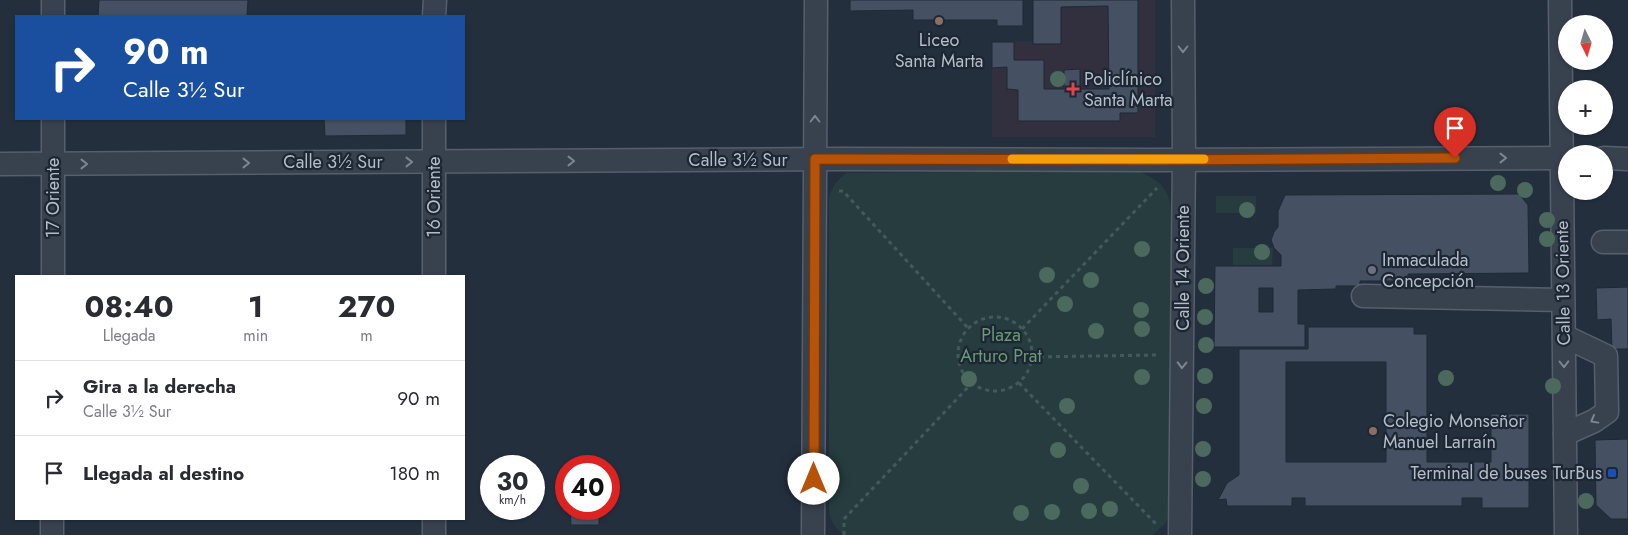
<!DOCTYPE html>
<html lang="es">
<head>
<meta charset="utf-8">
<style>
	:root { --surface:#fff; --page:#f7f7f7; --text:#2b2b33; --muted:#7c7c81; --line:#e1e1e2 }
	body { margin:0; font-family:Jost,sans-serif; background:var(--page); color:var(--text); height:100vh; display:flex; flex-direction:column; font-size:19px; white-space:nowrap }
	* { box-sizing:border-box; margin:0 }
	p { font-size:16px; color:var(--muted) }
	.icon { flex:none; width:28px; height:28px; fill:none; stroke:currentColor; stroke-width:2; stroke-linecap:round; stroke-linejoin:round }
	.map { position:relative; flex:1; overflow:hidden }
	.sheet { position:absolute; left:15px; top:275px; width:450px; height:245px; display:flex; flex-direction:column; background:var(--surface); border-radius:0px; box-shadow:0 1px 4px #0004 }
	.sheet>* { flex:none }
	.guide { position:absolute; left:15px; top:15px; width:450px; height:105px; border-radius:0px; box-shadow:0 1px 4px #0004; background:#1a4fa0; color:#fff; overflow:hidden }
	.needle { width:32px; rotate:175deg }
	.fabs { position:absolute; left:1558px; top:15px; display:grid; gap:10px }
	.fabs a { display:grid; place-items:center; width:55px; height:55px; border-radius:50%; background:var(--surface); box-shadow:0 1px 4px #0004; font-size:25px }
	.speed { position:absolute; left:480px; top:455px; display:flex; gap:10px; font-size:25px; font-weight:700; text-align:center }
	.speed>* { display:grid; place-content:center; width:65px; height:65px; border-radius:50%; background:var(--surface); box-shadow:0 1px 4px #0004; line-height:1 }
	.speed small { font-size:12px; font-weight:400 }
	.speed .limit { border:8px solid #d22; background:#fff; color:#111 }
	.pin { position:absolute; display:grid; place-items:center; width:42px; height:42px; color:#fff; margin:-51px -21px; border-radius:50% 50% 50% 0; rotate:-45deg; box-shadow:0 0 5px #0007 }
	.pin .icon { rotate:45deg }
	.me { position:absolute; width:55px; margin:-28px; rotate:0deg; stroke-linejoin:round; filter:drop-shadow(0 0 4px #0008) }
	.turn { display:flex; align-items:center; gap:18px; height:105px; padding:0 25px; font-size:22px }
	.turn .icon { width:65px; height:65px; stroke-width:2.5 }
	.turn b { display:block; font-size:35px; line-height:42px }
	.eta { display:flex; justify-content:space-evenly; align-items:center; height:85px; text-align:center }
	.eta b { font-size:30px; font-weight:700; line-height:35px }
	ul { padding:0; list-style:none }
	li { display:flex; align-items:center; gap:15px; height:75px; padding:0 25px; border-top:1px solid var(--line) }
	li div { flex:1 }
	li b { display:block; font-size:19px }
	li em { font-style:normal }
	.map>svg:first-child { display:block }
</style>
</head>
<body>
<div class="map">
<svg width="1628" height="535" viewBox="0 0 1628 535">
	<rect width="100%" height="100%" fill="#242f3e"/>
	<path fill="#32303f" d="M1033,0H1155V137H992V42L1033,41Z"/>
	<g fill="#263c3f">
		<path d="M1138,171C1162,181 1170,190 1172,216L1170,515L1165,524L1152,535H844C835,528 830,521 829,510V199C831,187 837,181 846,173Z"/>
		<rect x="1216" y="196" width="40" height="17"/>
		<path d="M1233,248H1273L1272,265H1233Z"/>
	</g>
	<g fill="#455162" stroke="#1f2835" fill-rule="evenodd">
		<path d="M99,0H248L247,16H98Z"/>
		<path d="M850,0H1023V26H997V20H913V10L850,11Z"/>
		<path d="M1033,0H1138V113H1120V121H1018V90L1007,89V67L992,68V42H1014V60H1044V89H1064V70L1080,69V89H1109L1108,6L1061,7V44H1033Z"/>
		<path d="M324,119H406V135L325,136Z"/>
		<path d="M1519,194L1528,205L1529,273L1408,274V281H1360V286H1336V289L1298,290V324H1305V347H1214L1215,266H1281V255L1274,248L1271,240L1274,232L1278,227V211L1285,195ZM1259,288H1273V312H1259Z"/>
		<path d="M1628,287V349H1612L1611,319L1597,320L1596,288Z"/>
		<path d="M1308,327H1414V334H1427V462H1491V414H1529V508H1482V498H1462V506H1305V498H1292V506H1227L1226,499L1218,500L1227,483L1239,475V349H1308ZM1286,362H1386V462H1286Z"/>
		<path d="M1628,439V519H1611L1596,505L1595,440Z"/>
		<path d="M570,509H599V525H571Z"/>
	</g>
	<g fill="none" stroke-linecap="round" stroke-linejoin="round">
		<defs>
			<g id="minor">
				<path d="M1560,0L1566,535"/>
				<path d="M53,16V0"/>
				<path d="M434,16L435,0"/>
				<path d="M1604,158L1628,159"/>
				<path d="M0,164L842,159L1155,160L1566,158"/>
				<path d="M1603,242H1628"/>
				<path d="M53,276V119"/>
				<path d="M434,276V119"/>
				<path d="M1363,296L1563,300"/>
				<path d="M1564,336L1606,356L1607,412L1594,421L1565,434"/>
				<path d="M52,535V519"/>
				<path d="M434,535V519"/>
				<path d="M813,535L816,0"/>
				<path d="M1180,535L1184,159L1183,0"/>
			</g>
		</defs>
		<use href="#minor" stroke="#565f6c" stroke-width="25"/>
		<g stroke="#44595c" stroke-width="3" stroke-dasharray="4 4" stroke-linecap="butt">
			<path d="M839,191H843L968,328"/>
			<circle cx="995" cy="354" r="37"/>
			<path d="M1022,329L1157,188"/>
			<path d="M1032,357L1159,355"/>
			<path d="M1019,383L1157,525"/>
			<path d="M844,535V519L971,384"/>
		</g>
		<use href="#minor" stroke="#38414e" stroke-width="22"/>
	</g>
	<g fill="#4b6a5d">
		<circle cx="1058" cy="79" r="8"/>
		<circle cx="1498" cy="183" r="8"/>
		<circle cx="1525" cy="190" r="8"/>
		<circle cx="1247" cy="210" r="8"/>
		<circle cx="1547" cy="220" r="8"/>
		<circle cx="1547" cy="239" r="8"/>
		<circle cx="1142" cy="249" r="8"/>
		<circle cx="1262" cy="252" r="8"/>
		<circle cx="1047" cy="275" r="8"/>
		<circle cx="1091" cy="280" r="8"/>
		<circle cx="1206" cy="286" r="8"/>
		<circle cx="1065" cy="304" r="8"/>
		<circle cx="1141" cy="310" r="8"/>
		<circle cx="1205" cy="317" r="8"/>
		<circle cx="1142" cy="329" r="8"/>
		<circle cx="1096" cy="331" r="8"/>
		<circle cx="1206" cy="345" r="8"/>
		<circle cx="1205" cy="376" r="8"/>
		<circle cx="1142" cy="377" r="8"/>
		<circle cx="1446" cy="378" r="8"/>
		<circle cx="969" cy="379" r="8"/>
		<circle cx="1553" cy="386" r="8"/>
		<circle cx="1067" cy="406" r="8"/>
		<circle cx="1204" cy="406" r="8"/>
		<circle cx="1203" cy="449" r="8"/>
		<circle cx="1058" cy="450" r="8"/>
		<circle cx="1203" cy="479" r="8"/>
		<circle cx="1081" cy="486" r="8"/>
		<circle cx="1586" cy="501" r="8"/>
		<circle cx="1110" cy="509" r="8"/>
		<circle cx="1089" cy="511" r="8"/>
		<circle cx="1052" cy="512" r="8"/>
		<circle cx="1021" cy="513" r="8"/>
	</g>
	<defs><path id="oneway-chevron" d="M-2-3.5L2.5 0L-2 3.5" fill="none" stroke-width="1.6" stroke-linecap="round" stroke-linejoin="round" transform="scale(1.25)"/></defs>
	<g stroke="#7c8592">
		<use href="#oneway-chevron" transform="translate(1183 49) rotate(90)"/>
		<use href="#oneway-chevron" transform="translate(815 119) rotate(-90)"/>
		<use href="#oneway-chevron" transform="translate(1503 158)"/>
		<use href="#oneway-chevron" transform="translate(571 161)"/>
		<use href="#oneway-chevron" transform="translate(409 162)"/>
		<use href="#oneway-chevron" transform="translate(246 163)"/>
		<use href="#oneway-chevron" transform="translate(84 164)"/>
		<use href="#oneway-chevron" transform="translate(1564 364) rotate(89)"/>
		<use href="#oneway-chevron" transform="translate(1182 365) rotate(91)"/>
		<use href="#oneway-chevron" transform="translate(1594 420) rotate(151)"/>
	</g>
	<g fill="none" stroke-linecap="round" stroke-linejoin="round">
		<defs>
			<path id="route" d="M814,479L815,159L1155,160L1455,158"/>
		</defs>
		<use href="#route" stroke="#753606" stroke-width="12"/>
		<use href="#route" stroke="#b45309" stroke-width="9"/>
		<path stroke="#f59e0b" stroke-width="9" d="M1012,159H1204"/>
	</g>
	<g fill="#8d6e63" stroke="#1d2633" stroke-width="2">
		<circle cx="939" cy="21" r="5"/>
		<circle cx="1373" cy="431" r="5"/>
	</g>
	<path fill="#e0444e" stroke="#1d2633" stroke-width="2" d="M1070.5 81.5h5v5h5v5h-5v5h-5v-5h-5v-5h5z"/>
	<circle fill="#6b7280" stroke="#1d2633" stroke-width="2" cx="1372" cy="270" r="5"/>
	<rect fill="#1a4fb4" stroke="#1d2633" stroke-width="2" x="1607" y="468" width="10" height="10" rx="2.5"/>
	<g text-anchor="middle" stroke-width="4.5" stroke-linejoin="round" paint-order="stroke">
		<g font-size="18" fill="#b4bcc9" stroke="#1d2633" text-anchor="start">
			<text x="939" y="46" text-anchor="middle">Liceo<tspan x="939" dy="21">Santa Marta</tspan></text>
			<text x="1084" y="85">Policlínico<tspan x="1084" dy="21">Santa Marta</tspan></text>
			<text x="1382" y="266">Inmaculada<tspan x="1382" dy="21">Concepción</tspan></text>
			<text x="1383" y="427">Colegio Monseñor<tspan x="1383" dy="21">Manuel Larraín</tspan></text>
			<text x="1602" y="479" text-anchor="end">Terminal de buses TurBus</text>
		</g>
		<g font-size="18" fill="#b4bcc9" stroke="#1d2633">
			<text x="738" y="166">Calle 3½ Sur</text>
			<text x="333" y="168">Calle 3½ Sur</text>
			<text transform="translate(434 197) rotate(-90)" y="6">16 Oriente</text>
			<text transform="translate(53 198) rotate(-90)" y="6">17 Oriente</text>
			<text transform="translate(1183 268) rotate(-90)" y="6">Calle 14 Oriente</text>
			<text transform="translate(1563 283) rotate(-91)" y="6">Calle 13 Oriente</text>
		</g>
		<g font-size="18" fill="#6b9a76" stroke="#1d2633">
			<text x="1001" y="341">Plaza<tspan x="1001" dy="21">Arturo Prat</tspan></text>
		</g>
	</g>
</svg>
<div class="fabs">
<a><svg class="needle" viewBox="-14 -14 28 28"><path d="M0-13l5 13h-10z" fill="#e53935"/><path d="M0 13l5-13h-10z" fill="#7c7c81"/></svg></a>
<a>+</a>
<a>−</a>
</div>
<div class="speed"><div>30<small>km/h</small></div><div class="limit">40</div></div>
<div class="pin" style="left:1455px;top:158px;background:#d93025"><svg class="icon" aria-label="arrive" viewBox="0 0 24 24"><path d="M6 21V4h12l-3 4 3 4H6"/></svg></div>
<svg class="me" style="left:814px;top:479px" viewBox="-20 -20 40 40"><circle r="19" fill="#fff"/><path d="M0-13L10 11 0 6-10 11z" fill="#b45309"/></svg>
<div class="guide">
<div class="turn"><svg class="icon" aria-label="right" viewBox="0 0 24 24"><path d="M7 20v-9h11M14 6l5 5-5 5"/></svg><div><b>90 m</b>Calle 3½ Sur</div></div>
</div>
<section class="sheet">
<div class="eta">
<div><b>08:40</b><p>Llegada</p></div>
<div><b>1</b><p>min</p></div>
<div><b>270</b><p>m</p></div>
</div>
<ul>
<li><svg class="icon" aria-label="right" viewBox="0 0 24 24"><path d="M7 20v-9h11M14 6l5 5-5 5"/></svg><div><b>Gira a la derecha</b><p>Calle 3½ Sur</p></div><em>90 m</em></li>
<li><svg class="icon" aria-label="arrive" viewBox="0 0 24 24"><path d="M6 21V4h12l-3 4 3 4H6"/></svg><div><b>Llegada al destino</b></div><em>180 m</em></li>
</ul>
</section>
</div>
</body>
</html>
